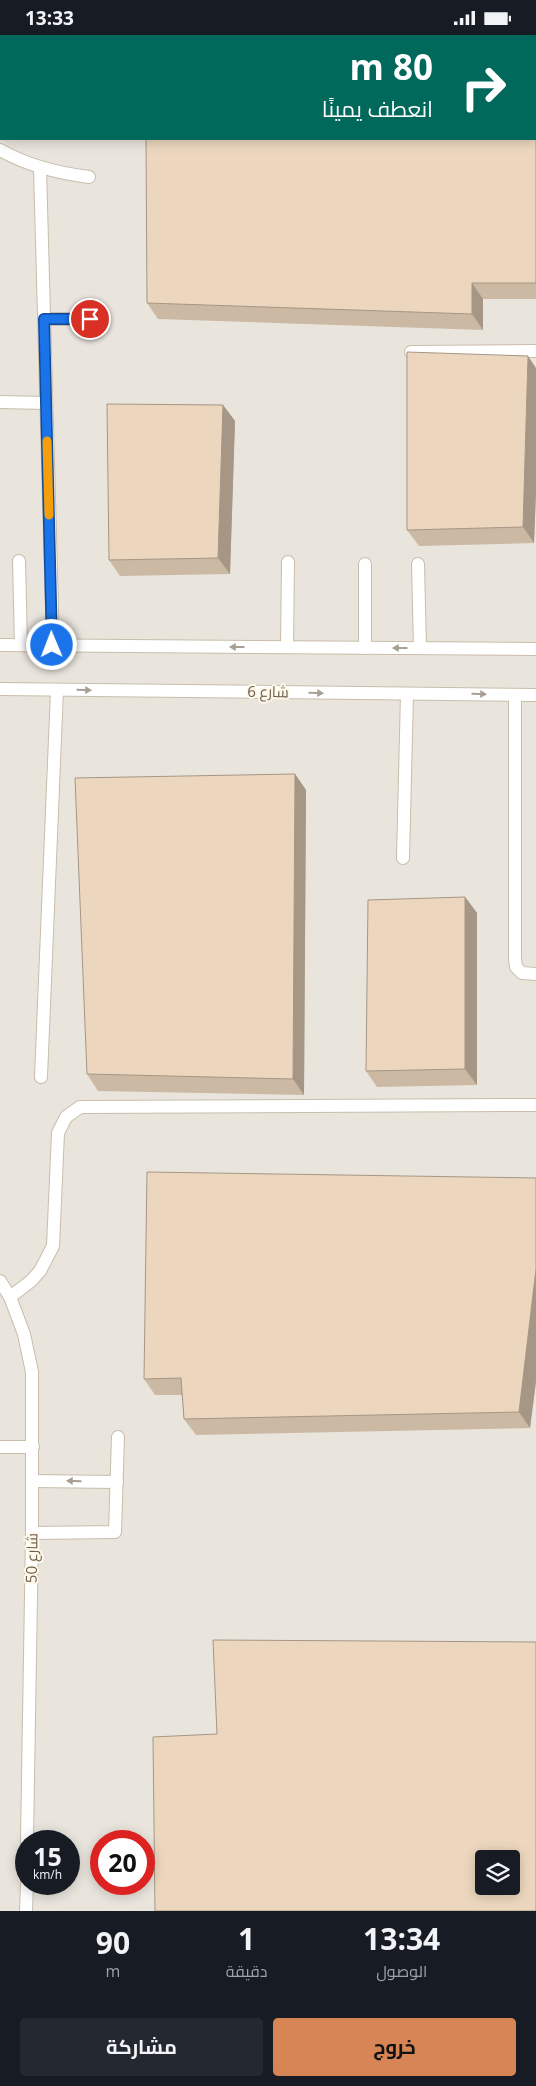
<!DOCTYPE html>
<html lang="ar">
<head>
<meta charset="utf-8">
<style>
	:root { --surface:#171b24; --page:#242831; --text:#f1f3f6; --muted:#9ea1a6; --accent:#d78555 }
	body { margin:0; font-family:"Open Sans",Cairo,sans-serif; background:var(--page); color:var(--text); direction:rtl; height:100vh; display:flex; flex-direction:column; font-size:19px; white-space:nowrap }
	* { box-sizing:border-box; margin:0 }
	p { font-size:16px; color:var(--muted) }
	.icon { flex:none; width:28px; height:28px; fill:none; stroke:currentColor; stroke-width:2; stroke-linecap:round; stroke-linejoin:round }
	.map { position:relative; height:1876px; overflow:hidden; direction:ltr }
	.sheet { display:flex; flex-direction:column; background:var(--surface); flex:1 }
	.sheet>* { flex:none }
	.top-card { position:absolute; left:0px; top:0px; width:536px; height:105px; box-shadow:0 2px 12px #0003; direction:rtl; background:#00695c; color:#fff; overflow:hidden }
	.controls { position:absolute; left:475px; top:1815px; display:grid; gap:10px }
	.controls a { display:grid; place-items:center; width:45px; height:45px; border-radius:5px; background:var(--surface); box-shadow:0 2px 12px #0003; font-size:25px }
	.speed { position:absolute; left:15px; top:1795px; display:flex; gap:10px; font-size:25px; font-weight:700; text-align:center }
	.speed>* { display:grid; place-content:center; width:65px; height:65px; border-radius:50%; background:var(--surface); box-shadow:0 2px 12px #0003; line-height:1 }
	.speed small { font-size:12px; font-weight:400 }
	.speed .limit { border:8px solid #d22; background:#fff; color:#111 }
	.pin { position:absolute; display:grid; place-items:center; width:42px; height:42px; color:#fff; margin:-21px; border:2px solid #fff; border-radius:50%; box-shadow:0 1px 5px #0007 }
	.me { position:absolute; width:55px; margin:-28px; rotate:359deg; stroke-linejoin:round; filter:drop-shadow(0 0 4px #0008) }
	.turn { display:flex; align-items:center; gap:18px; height:105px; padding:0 20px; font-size:22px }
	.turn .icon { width:65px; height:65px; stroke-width:2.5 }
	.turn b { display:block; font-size:35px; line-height:42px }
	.eta { display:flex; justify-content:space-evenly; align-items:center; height:85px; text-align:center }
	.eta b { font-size:30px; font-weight:700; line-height:35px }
	.cta { display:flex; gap:10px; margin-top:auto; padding:10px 20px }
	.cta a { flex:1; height:58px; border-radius:5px; background:var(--accent); color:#111; font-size:20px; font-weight:700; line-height:58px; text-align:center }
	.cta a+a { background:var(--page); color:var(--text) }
	.status { display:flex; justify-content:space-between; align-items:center; height:35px; padding:0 25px; background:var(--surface); direction:ltr }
	.status svg { height:14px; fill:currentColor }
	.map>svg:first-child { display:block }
</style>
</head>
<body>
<div class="status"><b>13:33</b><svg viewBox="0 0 49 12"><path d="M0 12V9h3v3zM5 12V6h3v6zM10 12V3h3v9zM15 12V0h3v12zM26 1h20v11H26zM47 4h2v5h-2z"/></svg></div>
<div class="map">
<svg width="536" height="1876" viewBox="0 0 536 1876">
	<rect width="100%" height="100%" fill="#f9f4e3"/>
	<path fill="#e9e5dd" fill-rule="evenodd" d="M0,0H536V1876H0ZM1,1H535V104H1ZM26,1806H69V1849H26ZM101,1806H144V1849H101ZM484,1824H511V1851H484Z"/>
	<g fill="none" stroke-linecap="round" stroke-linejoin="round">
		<defs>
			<g id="lane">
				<path d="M12,1L13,0"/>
				<path d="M0,30L1,28"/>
				<path d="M0,115C28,131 57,138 89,142"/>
				<path d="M40,133L53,610"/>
				<path d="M44,284H90"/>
				<path d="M411,317L536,316"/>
				<path d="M0,367L46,368"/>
				<path d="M19,526L21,610"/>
				<path d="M365,529V613"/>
				<path d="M418,529L420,613"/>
				<path d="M0,610L536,614"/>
				<path d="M287,612L288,527"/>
				<path d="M0,654L536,660"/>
				<path d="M515,660V924L516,932L522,938L536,939"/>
				<path d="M403,823L407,659"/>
				<path d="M41,1042L57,655"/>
				<path d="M0,1246L10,1262L24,1299L32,1337V1498L27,1806"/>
				<path d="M10,1262L31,1246L40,1236L53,1211L58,1098L66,1082L80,1072L536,1070"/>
				<path d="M0,1412H33"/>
				<path d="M32,1446L117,1447"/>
				<path d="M32,1498L115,1497L118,1402"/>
				<path d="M26,1876L27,1849"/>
			</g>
		</defs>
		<use href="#lane" stroke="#c9bdab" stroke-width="14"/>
		<use href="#lane" stroke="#fff" stroke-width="12"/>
	</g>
	<g fill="#cbb9a3">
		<path d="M536,0V264H483V295L158,284L147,268Z"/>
		<path d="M536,333V457L534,508L419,511L407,495Z"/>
		<path d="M223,370L235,386L230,539L120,541L109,525Z"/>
		<path d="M295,739L306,755L304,1060L98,1056L87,1039Z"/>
		<path d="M465,862L477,878V1050L377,1052L366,1036Z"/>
		<path d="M536,1143V1346L530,1393L196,1400L184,1384L182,1360H155L144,1344Z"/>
	</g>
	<g fill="#a59685">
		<path d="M472,248L483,264V295L472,279Z"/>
		<path d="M528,321L536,333V457L534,508L523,492Z"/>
		<path d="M223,370L235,386L230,539L218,523Z"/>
		<path d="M295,739L306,755L304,1060L293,1044Z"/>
		<path d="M465,862L477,878V1050L465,1034Z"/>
		<path d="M536,1234V1346L530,1393L519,1377Z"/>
	</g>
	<g fill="#ecd7be" stroke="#a59685" fill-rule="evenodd">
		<path d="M146,0H536V248H472V279L147,268L146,104H535V1H146Z"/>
		<path d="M407,317L528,321L523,492L407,495Z"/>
		<path d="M107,369L223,370L218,523L109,525Z"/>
		<path d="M295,739L293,1044L87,1039L75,743Z"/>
		<path d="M465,862V1034L366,1036L368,865Z"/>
		<path d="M147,1137L536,1143V1234L519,1377L184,1384L181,1343L144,1344Z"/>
		<path d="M213,1605L536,1607V1876H155L153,1702L217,1699ZM484,1824H511V1851H484Z"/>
	</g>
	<defs><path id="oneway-solid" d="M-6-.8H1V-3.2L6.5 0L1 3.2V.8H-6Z" transform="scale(1.25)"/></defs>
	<g fill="#a89e94">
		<use href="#oneway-solid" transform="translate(237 612) rotate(-180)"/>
		<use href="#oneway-solid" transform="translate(400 613) rotate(-180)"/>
		<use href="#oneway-solid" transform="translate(84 655) rotate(1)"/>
		<use href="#oneway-solid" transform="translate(316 658) rotate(1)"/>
		<use href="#oneway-solid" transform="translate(479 659) rotate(1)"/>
		<use href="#oneway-solid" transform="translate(74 1446) rotate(-179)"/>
	</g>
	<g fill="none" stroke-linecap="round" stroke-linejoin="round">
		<defs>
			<path id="route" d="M52,610L44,284H90"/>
		</defs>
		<use href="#route" stroke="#114b97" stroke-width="12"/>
		<use href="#route" stroke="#1a73e8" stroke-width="9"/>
		<path stroke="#f59e0b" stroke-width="9" d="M47,406L49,480"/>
	</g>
	<g text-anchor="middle" stroke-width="4" stroke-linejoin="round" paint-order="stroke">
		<g font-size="15" fill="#6e5d4c" stroke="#fdf8e9">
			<text transform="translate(268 657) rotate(1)" y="5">شارع 6</text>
			<text transform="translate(32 1523) rotate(-89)" y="5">شارع 50</text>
		</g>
	</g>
</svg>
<div class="controls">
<a><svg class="icon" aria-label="layers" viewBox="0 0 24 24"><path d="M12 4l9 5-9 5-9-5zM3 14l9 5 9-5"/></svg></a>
</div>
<div class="speed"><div>15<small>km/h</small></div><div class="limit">20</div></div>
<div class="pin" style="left:90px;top:284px;background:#d93025"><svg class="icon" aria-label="arrive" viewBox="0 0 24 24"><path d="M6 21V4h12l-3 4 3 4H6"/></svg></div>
<svg class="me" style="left:52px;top:610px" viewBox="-20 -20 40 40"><circle r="17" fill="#1a73e8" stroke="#fff" stroke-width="3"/><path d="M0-11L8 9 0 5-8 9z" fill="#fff"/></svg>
<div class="top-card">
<div class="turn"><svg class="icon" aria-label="right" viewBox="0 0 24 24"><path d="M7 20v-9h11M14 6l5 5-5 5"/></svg><div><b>80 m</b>انعطف يمينًا</div></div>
</div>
</div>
<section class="sheet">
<div class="eta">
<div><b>13:34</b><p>الوصول</p></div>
<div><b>1</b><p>دقيقة</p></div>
<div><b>90</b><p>m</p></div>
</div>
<div class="cta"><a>خروج</a><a>مشاركة</a></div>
</section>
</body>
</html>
